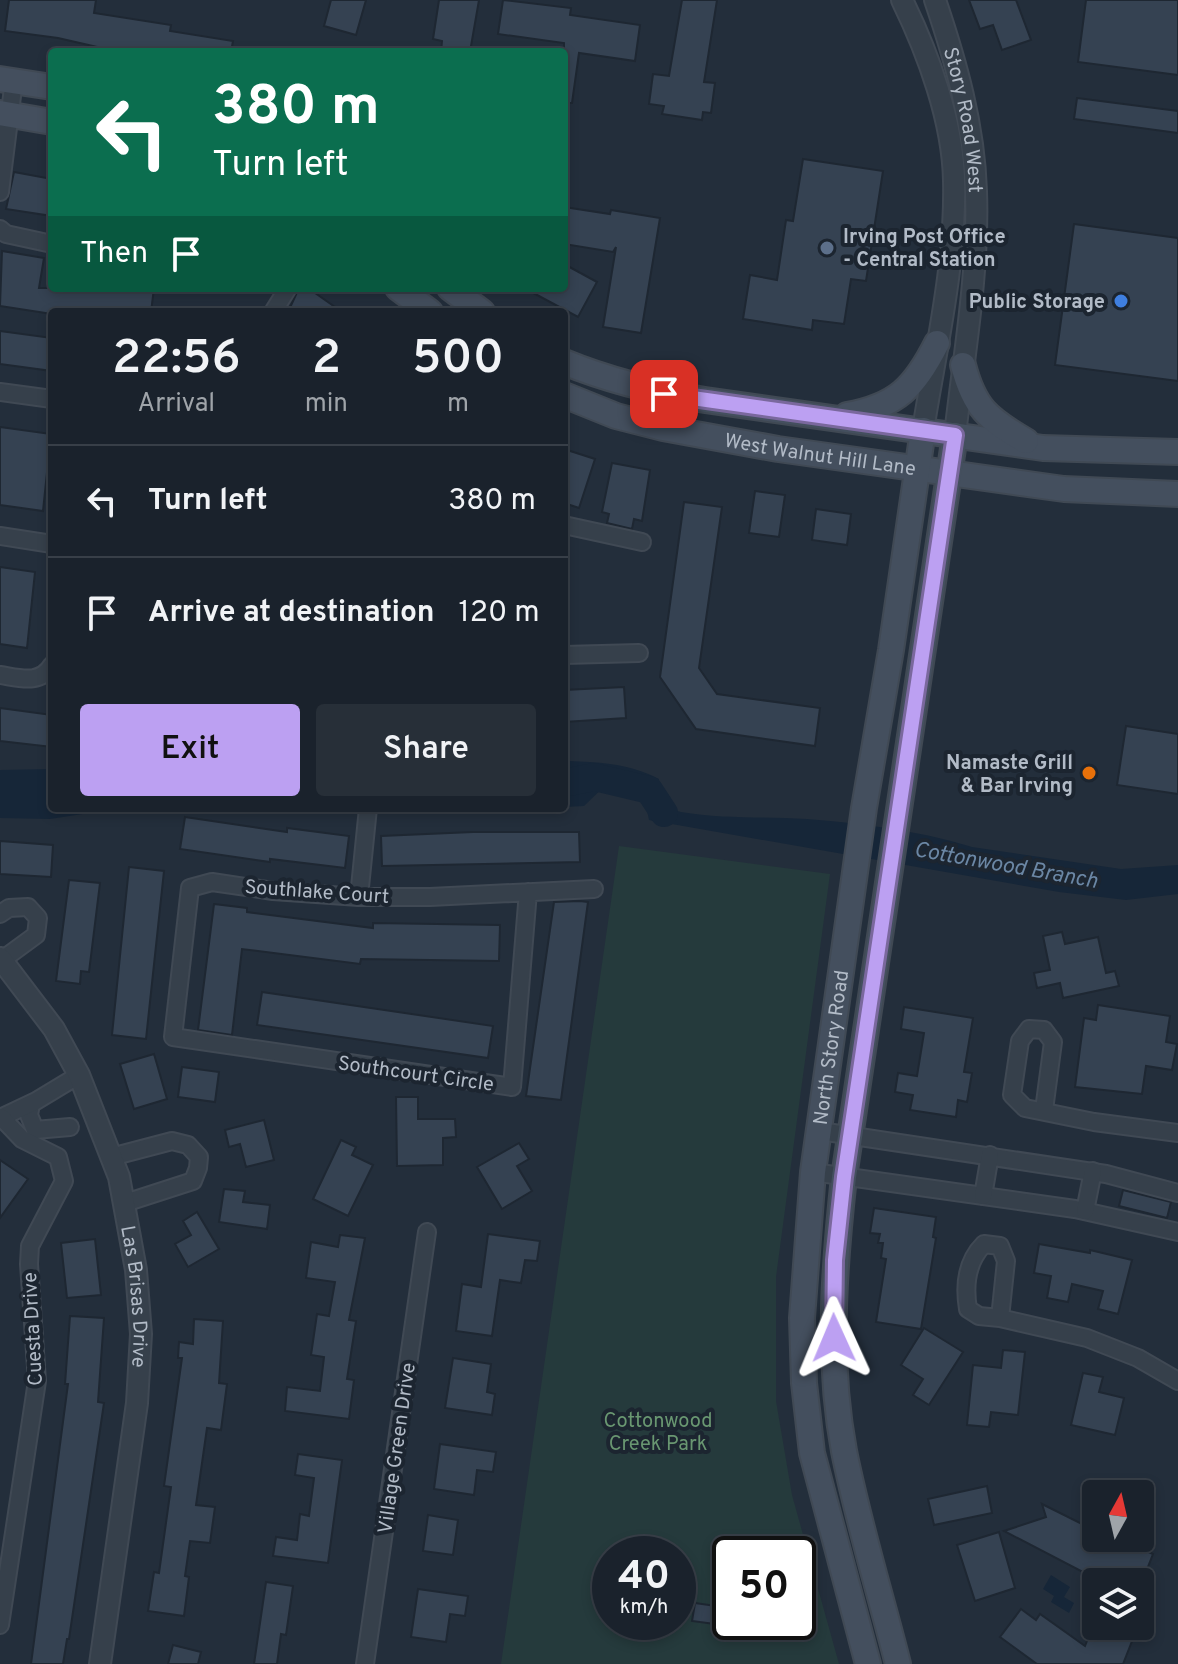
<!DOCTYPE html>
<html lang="en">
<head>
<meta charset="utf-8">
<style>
	:root { --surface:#1a222c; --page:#272f38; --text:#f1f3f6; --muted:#9fa4a9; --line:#383f48; --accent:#bca0f2 }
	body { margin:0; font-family:Overpass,sans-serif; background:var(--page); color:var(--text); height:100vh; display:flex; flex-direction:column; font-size:30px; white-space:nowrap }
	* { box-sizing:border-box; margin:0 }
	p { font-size:26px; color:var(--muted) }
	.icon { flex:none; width:44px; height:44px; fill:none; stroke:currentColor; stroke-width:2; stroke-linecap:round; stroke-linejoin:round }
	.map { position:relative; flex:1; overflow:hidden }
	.side { position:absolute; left:48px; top:308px; width:520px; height:504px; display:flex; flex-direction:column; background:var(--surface); border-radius:8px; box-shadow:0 4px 12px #0003,0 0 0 2px var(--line) }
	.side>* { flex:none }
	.hud { position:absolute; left:48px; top:48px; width:520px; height:244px; border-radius:8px; box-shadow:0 4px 12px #0003,0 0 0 2px var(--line); background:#0b6e4f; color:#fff; overflow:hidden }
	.needle { width:52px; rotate:8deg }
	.fabs { position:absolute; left:1082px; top:1480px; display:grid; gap:16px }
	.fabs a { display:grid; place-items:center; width:72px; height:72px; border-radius:8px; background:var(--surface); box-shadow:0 4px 12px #0003,0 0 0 2px var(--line); font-size:40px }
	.speed { position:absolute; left:592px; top:1536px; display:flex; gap:16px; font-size:40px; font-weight:700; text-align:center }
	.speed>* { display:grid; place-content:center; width:104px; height:104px; border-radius:50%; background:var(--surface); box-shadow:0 4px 12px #0003,0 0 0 2px var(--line); line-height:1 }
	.speed small { font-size:20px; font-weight:400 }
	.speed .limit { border:4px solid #111; border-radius:12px; background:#fff; color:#111 }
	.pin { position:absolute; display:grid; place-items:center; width:68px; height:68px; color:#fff; margin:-34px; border-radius:16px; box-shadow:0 4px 12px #0006 }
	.me { position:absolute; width:88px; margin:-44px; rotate:359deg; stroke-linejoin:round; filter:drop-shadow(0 0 6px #0008) }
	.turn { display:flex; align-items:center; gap:28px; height:168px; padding:0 32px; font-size:36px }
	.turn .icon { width:104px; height:104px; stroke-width:2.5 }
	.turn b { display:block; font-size:56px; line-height:68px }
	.then { display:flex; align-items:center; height:76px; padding:0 32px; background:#0003; gap:16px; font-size:30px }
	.eta { display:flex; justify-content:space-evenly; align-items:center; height:136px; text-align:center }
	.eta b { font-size:48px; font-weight:600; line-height:56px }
	.primary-button { display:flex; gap:16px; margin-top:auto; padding:16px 32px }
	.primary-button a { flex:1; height:92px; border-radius:8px; background:var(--accent); color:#111; font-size:32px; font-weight:600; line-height:92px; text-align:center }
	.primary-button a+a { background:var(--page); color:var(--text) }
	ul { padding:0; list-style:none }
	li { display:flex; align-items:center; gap:24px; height:112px; padding:0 32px; border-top:2px solid var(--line) }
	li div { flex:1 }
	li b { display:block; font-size:30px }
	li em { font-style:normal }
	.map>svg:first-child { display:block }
</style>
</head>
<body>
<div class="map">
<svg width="1178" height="1664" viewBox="0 0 1178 1664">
	<rect width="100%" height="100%" fill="#232e3b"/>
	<path fill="#253a3c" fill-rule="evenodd" d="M619,846L830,874L776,1277V1401L792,1495L839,1664H501ZM610,1554H678V1622H610ZM730,1554H798V1622H730Z"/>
	<g fill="#162638">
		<path d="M569,761C600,762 631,764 659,779L657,795C664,805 669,809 681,812C715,818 751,817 785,818C841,820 919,830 972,847L1121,869L1178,865V894L1126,900L1059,892L649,820L644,795L634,776L612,779L584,806L564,807V769Z"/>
		<path d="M52,769V808H107L102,811L50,819L0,818V770Z"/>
		<path d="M1051,1575L1070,1587L1064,1597L1074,1603L1069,1613L1051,1602L1054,1596L1043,1589Z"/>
	</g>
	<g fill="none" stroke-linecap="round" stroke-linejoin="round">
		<path stroke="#162638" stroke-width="28" d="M564,783L594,777L649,790L664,813"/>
	</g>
	<g fill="#354252" stroke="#1e2732" stroke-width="2">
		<path d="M9,0H96L94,13L171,25L170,31L233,41L231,52H119L58,38L5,31Z"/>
		<path d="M331,0H366L356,35L324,26Z"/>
		<path d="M439,0H479L470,52H441L442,41L433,39Z"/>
		<path d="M503,0L571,8L570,15L640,25L635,61L579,53L572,103H564V43L498,34Z"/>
		<path d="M682,0H717L704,82L715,83L711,113L703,112L702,120L662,114L664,106L649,104L653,74L669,76Z"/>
		<path d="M969,0H1016L1031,40L1002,50L993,25L980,29Z"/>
		<path d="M1086,0H1178V75L1078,62Z"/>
		<path d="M1077,98L1178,111V133L1074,119Z"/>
		<path d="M803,159L883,171L866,281L851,279L844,324L813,320L812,330L743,319L750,275L777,280L786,220L793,221Z"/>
		<path d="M14,172L52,179V216L6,209Z"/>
		<path d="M564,207L610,214L611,210L660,218L641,333L603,327L616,247L613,252L564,244Z"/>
		<path d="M1074,224L1178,238V381L1055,365Z"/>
		<path d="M2,251L44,258L39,288H154L151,312L52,314L0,306Z"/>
		<path d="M564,264L597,282L578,317L524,288H564Z"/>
		<path d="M299,288H308L342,312H288Z"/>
		<path d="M0,331L52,338V371L0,364Z"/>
		<path d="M0,427L51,434L43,511L0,505Z"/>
		<path d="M564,449L595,459L579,508L564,503Z"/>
		<path d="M612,463L650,470L642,521L634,519L632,529L607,523L609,514L602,512Z"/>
		<path d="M755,491L785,495L779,537L749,533Z"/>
		<path d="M684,502L722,507L699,668L717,694L820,708L815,746L696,729L660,677Z"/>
		<path d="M816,509L851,514L847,545L812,540Z"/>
		<path d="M0,567L35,572L27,648L0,644Z"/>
		<path d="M624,687L626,718L564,722V690Z"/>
		<path d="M0,708L52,715V747L0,741Z"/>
		<path d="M1126,726L1178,734V794L1117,785Z"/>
		<path d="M185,817L287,832V828L349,836L345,868L270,859V862L180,849Z"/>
		<path d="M473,832H579L580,862L382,866L381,836Z"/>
		<path d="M0,841L53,845L51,877L0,874Z"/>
		<path d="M129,867L164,871L146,1039L112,1035Z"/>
		<path d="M69,880L100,883L89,972L81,971L80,984L56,981Z"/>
		<path d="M580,901L588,902L561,1100L526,1096L554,902Z"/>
		<path d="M214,904L247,908V912L373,928V923L500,925L499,961L361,959L360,964L242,949L232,1035L198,1030Z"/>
		<path d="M1062,932L1065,944L1098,937L1106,973L1115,971L1119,986L1063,998L1060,983L1037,988L1034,973L1050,970L1043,936Z"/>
		<path d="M262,992L493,1026L488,1058L257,1025Z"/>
		<path d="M1098,1005L1170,1016L1166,1042L1177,1044L1172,1070L1146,1066L1142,1094L1075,1087L1084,1018L1096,1020Z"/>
		<path d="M904,1007L973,1018L964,1072L972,1073L967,1102L958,1100L956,1117L910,1110L913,1095L895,1092L898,1073L917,1076L924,1033L901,1029Z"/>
		<path d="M154,1054L167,1099L134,1109L120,1064Z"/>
		<path d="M182,1067L219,1072L215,1102L178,1097Z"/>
		<path d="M396,1097H418V1119H455L456,1137L443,1138V1165L397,1166Z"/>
		<path d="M264,1120L274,1160L246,1167L240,1144L229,1147L225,1130Z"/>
		<path d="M341,1140L356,1147L352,1155L373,1165L348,1216L313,1199Z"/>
		<path d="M519,1143L529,1159L517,1166L532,1191L502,1209L477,1167Z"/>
		<path d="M0,1160L28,1179L0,1218Z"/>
		<path d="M224,1189L245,1191L243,1202L270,1205L267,1229L219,1222Z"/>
		<path d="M1123,1190L1171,1202L1167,1218L1119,1206Z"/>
		<path d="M874,1208L936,1217L933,1237L936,1238L921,1329L876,1322L886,1259L881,1258L883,1243H878L880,1234L870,1233Z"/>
		<path d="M197,1212L219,1249L188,1267L175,1244L191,1235L183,1221Z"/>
		<path d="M488,1234L540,1241L537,1261L525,1260L521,1283L500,1280L492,1336L456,1331L462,1284L481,1287Z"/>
		<path d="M340,1235L365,1238L349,1320L356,1321L347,1379L354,1380L349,1419L285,1411L287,1387L320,1391L324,1357L311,1355L317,1314L329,1316L335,1282L306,1278L311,1242L338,1247Z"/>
		<path d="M95,1239L101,1295L67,1298L61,1243Z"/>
		<path d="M1039,1244L1090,1253V1250L1132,1260L1118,1314L1098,1309L1103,1291L1072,1284L1068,1302L1047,1298L1051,1276L1034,1273Z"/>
		<path d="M70,1316L104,1318L98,1402L104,1403L69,1639H67L63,1664H31L68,1384H65Z"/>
		<path d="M194,1319L223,1321L219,1383L227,1384L221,1430L207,1428L196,1505L215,1507L210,1543L190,1541L185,1576L189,1577L184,1616L148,1611L154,1572L159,1573L171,1487L164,1486L182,1358H178L179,1342L193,1344Z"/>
		<path d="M924,1328L963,1352L929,1405L913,1395L923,1379L901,1365Z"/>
		<path d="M1003,1350L1025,1352L1018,1415L991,1412L989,1427L967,1425L973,1365L1001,1368Z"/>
		<path d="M453,1358L491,1364L487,1392L495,1394L492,1415L445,1408Z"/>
		<path d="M1083,1373L1103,1377L1099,1392L1124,1398L1115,1435L1071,1425Z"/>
		<path d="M440,1444L496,1452L493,1472L477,1470L474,1495L434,1489Z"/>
		<path d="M298,1454L342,1460L328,1563L273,1556L276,1537L297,1540L300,1514L309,1516L314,1478L295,1475Z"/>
		<path d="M987,1486L992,1513L934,1525L928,1499Z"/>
		<path d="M1042,1504L1096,1531V1538H1108L1125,1548L1127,1543L1153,1554L1142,1582H1102L1004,1531L1046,1517Z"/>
		<path d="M428,1515L458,1520L453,1555L423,1551Z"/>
		<path d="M999,1532L1015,1588L975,1601L957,1545Z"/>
		<path d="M266,1582L293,1586L286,1635L281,1634L277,1664H254Z"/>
		<path d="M418,1589L468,1596L465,1616L450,1614L446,1642L411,1637Z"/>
		<path d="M695,1603L730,1608V1626L692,1621Z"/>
		<path d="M1021,1609L1036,1620L1040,1614L1085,1646L1093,1626H1138L1123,1664H1037L1000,1637Z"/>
		<path d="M173,1645L201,1652L198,1664H168Z"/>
	</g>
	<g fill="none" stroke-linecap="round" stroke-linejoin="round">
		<defs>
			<g id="minor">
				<path d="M0,192L14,80"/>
				<path d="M0,229L6,234L52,244"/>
				<path d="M273,312L288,288"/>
				<path d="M0,392L52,399"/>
				<path d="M564,525L642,542"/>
				<path d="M0,536L52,544"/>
				<path d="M564,655L639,653"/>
				<path d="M0,675C20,678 40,685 52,665"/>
				<path d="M528,892L512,1087L173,1037L190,888L212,882L273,891L359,897H430L594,889"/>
				<path d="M359,897L368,808"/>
				<path d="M0,914L9,908L28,907L38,918L36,935L2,960"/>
				<path d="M31,1104L29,1115L35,1130L70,1127"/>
				<path d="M1044,1110L1053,1042L1044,1030L1029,1029L1020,1041L1012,1095L1025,1108L1094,1122L1178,1133"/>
				<path d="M0,1118L36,1101L79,1075"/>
				<path d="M820,1131L1106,1174L1178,1193"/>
				<path d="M111,1157L172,1141L188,1145L199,1157L198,1168L193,1181L125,1203"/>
				<path d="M813,1172L1075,1209L1178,1232"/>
				<path d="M983,1196L990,1155"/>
				<path d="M1085,1211L1093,1171"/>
				<path d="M1000,1318L1006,1261L1000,1246L984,1244C967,1261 964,1285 968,1309L979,1316L1000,1318L1087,1338L1138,1358L1178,1381"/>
				<path d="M0,1625L37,1381L29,1264L30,1246L64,1181L58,1157L22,1139L1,1117"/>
				<path d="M365,1664L427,1232"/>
			</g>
			<g id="tertiary">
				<path d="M902,0C928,53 953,121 954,181C956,264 936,348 923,430"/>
				<path id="s1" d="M935,0C956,62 974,125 976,191C979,272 964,354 955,435"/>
				<path id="s2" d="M0,958L54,1029L79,1075L119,1177L136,1270L141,1334L137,1403L100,1664"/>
			</g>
			<g id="secondary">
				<path d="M0,79L52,87"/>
				<path d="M0,113L52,122"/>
				<path d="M398,288L430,312"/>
				<path d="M450,288L482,312"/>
				<path d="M564,362C610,381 656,392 705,400L1043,448L1178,452"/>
				<path d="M963,365C974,408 988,419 1026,441"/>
				<path id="s3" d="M564,395L616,416L663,428L778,449L1064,489L1178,494"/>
				<path d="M847,415C897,406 915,387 937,343"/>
				<path id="s4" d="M868,1664L812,1453L804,1383L802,1318L813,1172L864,808L891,650L923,430"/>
				<path d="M898,1664C880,1593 858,1522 844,1451C827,1360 834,1268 844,1177L955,435"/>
			</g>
		</defs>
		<use href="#minor" stroke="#404954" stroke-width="20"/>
		<use href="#tertiary" stroke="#404954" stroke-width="24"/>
		<use href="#secondary" stroke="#404954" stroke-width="28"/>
		<use href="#minor" stroke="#36404b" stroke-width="16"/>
		<use href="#tertiary" stroke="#36404b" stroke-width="20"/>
		<use href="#secondary" stroke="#444f5e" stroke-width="24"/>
	</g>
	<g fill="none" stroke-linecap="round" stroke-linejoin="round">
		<defs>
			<path id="route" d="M664,394L955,435L844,1177L835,1260L834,1338"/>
		</defs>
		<use href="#route" stroke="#7a689d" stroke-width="20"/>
		<use href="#route" stroke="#bca0f2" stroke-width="14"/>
	</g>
	<circle fill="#5c6f8a" stroke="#1c2530" stroke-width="3" cx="827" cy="248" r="8"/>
	<circle fill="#3f7fe0" stroke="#1c2530" stroke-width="3" cx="1121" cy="301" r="8"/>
	<circle fill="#e8710a" stroke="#1c2530" stroke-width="3" cx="1089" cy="773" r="8"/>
	<g text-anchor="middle" stroke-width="8" stroke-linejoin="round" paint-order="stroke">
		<g font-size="20" fill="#b2bbc7" stroke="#1c2530">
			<text dy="7" stroke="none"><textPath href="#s1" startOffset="124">Story Road West</textPath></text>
			<text dy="7" stroke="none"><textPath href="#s3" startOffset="264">West Walnut Hill Lane</textPath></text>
			<text transform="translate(317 891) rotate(4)" y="7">Southlake Court</text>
			<text dy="7" stroke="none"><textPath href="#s4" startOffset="626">North Story Road</textPath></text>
			<text transform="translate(416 1073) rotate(8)" y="7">Southcourt Circle</text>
			<text dy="7" stroke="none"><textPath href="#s2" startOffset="372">Las Brisas Drive</textPath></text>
			<text transform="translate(32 1329) rotate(-93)" y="7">Cuesta Drive</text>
			<text transform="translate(396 1448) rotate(-82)" y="7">Village Green Drive</text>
		</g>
		<g font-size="20" font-weight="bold" fill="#b2bbc7" stroke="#1c2530" text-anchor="end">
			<text x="843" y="243" text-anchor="start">Irving Post Office<tspan x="843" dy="23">- Central Station</tspan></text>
			<text x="1105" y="308">Public Storage</text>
			<text x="1073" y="769">Namaste Grill<tspan x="1073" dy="23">&amp; Bar Irving</tspan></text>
		</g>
		<g font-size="20" fill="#699771" stroke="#1c2530">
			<text x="658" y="1427">Cottonwood<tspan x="658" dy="23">Creek Park</tspan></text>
		</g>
		<g font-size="22" font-style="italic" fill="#6b87a5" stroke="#1c2530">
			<text transform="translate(1006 864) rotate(10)" y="8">Cottonwood Branch</text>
		</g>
	</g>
</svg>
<div class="fabs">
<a><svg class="needle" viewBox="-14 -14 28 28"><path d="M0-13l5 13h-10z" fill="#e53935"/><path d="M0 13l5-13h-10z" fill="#9fa4a9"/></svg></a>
<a><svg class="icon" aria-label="layers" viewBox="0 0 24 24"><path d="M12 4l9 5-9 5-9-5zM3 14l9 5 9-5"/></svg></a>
</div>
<div class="speed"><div>40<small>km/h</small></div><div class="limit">50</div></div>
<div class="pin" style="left:664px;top:394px;background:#d93025"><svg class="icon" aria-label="arrive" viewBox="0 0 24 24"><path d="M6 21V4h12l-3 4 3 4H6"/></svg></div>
<svg class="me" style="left:834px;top:1338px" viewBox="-20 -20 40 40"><path d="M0-17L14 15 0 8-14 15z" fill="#bca0f2" stroke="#fff" stroke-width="4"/></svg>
<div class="hud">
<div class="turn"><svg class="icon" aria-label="left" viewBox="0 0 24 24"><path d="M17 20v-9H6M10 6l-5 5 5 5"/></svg><div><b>380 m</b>Turn left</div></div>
<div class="then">Then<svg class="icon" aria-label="arrive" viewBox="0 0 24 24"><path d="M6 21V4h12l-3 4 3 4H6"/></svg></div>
</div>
<section class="side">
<div class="eta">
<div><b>22:56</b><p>Arrival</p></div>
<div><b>2</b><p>min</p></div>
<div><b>500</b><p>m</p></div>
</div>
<ul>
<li><svg class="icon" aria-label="left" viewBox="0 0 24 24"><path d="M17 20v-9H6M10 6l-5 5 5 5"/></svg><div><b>Turn left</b></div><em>380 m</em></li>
<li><svg class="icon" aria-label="arrive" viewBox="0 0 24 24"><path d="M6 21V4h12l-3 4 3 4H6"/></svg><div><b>Arrive at destination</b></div><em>120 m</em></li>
</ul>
<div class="primary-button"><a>Exit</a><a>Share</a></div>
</section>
</div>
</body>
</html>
